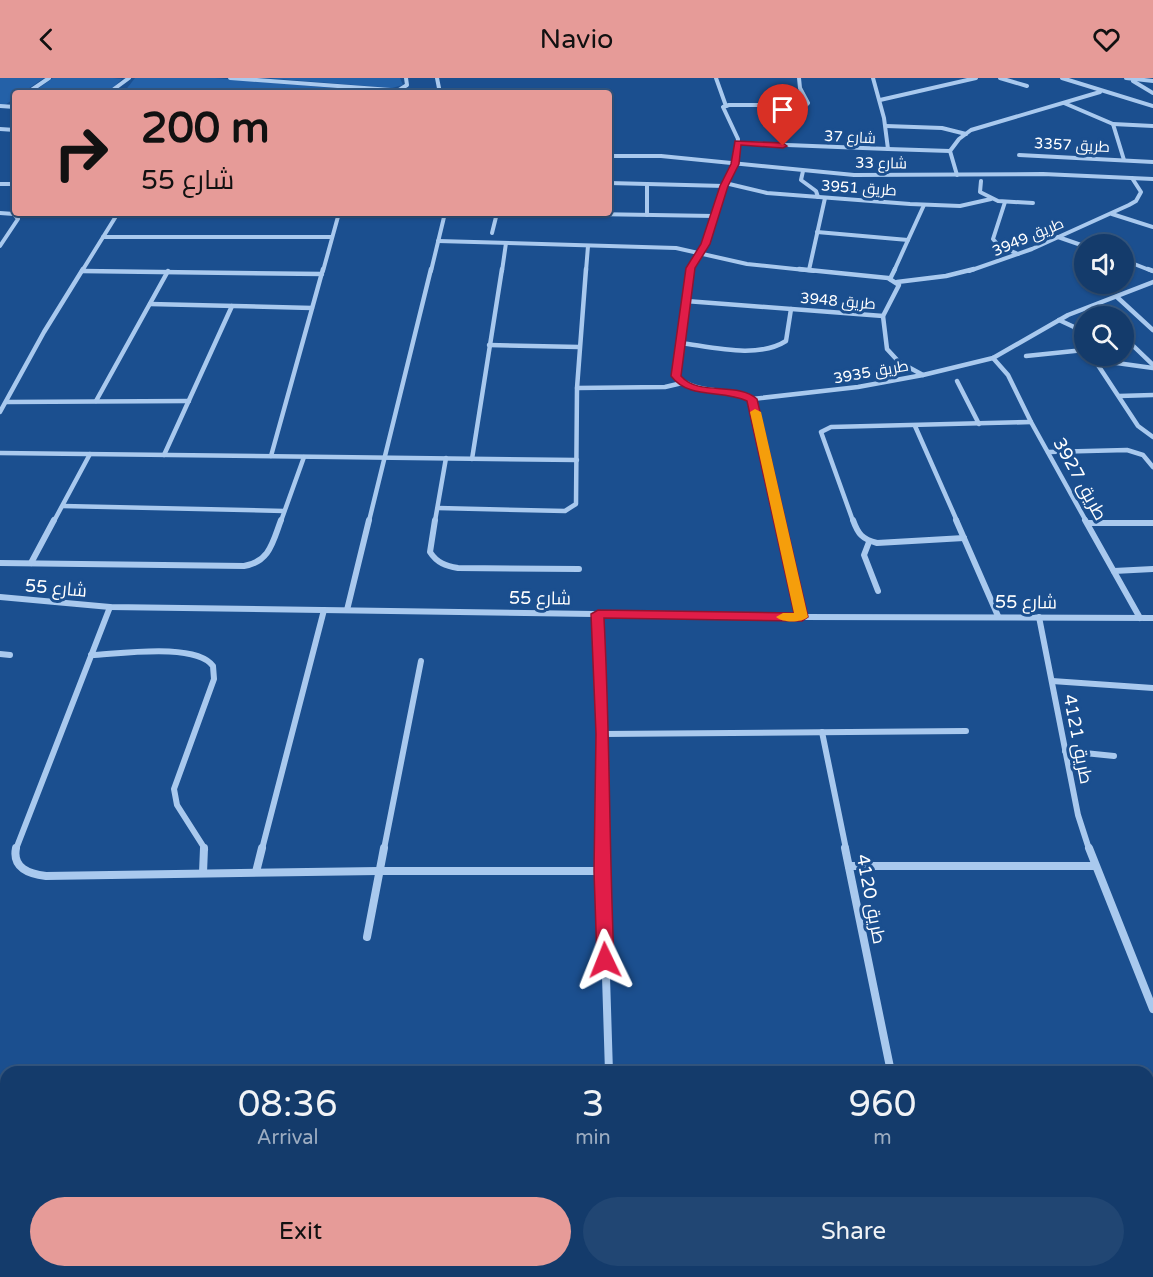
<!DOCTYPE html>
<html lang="en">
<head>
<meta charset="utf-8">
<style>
	:root { --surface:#143b6b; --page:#214673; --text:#f1f3f6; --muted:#9dadc1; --line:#33557e; --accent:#e69b98 }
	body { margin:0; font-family:"Varela Round",Cairo,sans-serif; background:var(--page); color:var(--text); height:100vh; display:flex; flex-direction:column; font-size:22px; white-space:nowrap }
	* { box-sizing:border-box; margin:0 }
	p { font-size:20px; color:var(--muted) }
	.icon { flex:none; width:33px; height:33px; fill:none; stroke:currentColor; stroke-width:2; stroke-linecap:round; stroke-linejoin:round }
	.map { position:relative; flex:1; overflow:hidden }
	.drawer { position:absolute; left:0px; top:988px; width:1154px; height:212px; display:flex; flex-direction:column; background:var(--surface); border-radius:18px 18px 0 0; box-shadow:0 2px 4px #0004,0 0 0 2px var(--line) }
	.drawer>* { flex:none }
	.hud { position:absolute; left:12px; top:12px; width:600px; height:126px; border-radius:6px; box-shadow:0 2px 4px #0004,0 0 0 2px var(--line); background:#e69b98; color:#111; overflow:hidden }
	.tools { position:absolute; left:1074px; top:156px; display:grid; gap:12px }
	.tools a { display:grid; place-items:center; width:60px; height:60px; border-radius:50%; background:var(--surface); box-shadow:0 2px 4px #0004,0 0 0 2px var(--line); font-size:30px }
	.pin { position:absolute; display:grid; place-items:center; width:51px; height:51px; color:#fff; margin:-62px -26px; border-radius:50% 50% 50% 0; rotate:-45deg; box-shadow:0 0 6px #0007 }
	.pin .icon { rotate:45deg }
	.me { position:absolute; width:66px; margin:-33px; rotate:358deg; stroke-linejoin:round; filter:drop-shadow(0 0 4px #0008) }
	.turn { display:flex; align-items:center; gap:21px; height:126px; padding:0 30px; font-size:27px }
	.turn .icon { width:78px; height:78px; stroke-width:2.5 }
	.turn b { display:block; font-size:42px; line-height:51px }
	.eta { display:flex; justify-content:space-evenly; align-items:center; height:102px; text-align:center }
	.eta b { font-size:36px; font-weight:600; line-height:42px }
	.primary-button { display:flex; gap:12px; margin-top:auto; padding:12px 30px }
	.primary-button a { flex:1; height:69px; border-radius:36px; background:var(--accent); color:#111; font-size:24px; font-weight:600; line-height:69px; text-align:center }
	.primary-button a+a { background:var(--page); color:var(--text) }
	header { display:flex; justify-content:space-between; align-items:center; height:78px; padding:0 30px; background:var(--accent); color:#111; font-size:27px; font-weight:600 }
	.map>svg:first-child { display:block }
</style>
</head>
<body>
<header><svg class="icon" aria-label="back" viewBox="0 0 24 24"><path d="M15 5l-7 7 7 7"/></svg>Navio<svg class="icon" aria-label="heart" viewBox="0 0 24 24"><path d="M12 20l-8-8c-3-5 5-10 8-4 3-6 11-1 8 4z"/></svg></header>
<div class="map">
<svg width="1153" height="1199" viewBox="0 0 1153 1199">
	<rect width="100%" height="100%" fill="#1b4f8f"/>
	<g fill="#2461a8">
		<path d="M0,0H44L22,15H15V20L5,27H0Z"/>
		<path d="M53,0H113L122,1L108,15H32Z"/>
		<path d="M135,0H215L346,11L342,15L124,14Z"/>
		<path d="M266,0H400L403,7L392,10Z"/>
	</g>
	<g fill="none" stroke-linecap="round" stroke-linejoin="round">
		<g stroke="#a9c9ee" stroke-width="4">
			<path d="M230,0L391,12H399L407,7L406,0"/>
			<path d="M437,0L440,15"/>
			<path d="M716,0L726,28"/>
			<path d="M1000,0L1027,8"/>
			<path d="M1062,0L1153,28"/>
			<path d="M1126,0L1153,3"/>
			<path d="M1133,3L1153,15"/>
			<path d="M27,15L49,0"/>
			<path d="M116,15L114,11L129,0"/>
			<path d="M880,22L976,0"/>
			<path d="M1064,25L1113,46L1124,82"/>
			<path d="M0,28L15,29"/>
			<path d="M1113,46L1153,48"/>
			<path d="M886,48L942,50L966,56"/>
			<path d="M0,51L15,52"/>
			<path d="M737,65L888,71L884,40L873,0"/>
			<path d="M888,71L950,73"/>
			<path d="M1019,77L1153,84"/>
			<path d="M609,78H661L854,97L1043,96L1153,101"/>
			<path d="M803,93L801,102L816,113L818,119"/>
			<path d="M957,97L950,73L959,61L971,52L1100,14"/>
			<path d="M981,103L980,114L998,123L1033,125"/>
			<path d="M609,105L724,108"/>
			<path d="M725,105L767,115L910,126L960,128L991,121"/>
			<path d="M0,106H15"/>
			<path d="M647,106V137"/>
			<path d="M1005,124L993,161L999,168L1018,176"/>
			<path d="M0,135L14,136L18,141L0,168"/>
			<path d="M531,135L714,138"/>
			<path d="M1112,136L1153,149"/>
			<path d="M817,154L908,162L924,127"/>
			<path d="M492,155L497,135"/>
			<path d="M103,159H332"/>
			<path d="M1058,159L1084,168"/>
			<path d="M438,163L676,170L747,186L814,193"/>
			<path d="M1124,182L1152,193"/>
			<path d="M809,192L825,120"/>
			<path d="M82,193L118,135"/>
			<path d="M323,193L339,135"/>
			<path d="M431,193L445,135"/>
			<path d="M502,193L506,165"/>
			<path d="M586,193L588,168"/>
			<path d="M691,193L704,169L724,108L735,86L738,61L723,29L729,27H806L808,25L800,10L799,0"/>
			<path d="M894,193L908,162"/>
			<path d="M969,193L1032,171L1129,127L1136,123L1141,114L1132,100"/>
		</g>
		<g stroke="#a9c9ee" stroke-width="4.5">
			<path d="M691,191L676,298C698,318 727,308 752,321L780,443"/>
			<path d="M799,191L888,200L899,207L883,238L887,271L899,284L923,297"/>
			<path d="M1148,191L1153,193"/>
			<path d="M82,193L322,196"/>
			<path d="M890,201L895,191"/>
			<path d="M897,204L946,198L974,191"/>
			<path d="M1117,219L1153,252"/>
			<path d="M686,223L883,238"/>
			<path d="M150,226L312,230"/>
			<path d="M1059,242L1074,249L1084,264"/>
			<path d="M1124,259L1153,287"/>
			<path d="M681,265C712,269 758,281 786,263L791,231"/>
			<path d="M489,267L579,269"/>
			<path d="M1026,278L1084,272"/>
			<path d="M1092,278L1138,348L1153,359"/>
			<path d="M993,280L1008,297L1031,344L1086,443"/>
			<path d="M1095,282L1153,290"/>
			<path d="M957,303L979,346"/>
			<path d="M577,310L665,309L682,305"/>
			<path d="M1119,318L1153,317"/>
			<path d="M752,321L858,309L923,297L993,280L1068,237L1153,204"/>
			<path d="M96,323L168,193"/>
			<path d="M6,324L189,323"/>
			<path d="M0,334L44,254L83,191"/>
			<path d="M915,348L957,443"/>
			<path d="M1048,374L1127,372L1143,377L1153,389"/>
			<path d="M0,375L577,382"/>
			<path d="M164,377L232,228"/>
			<path d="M271,378L323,191"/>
			<path d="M472,381L502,191"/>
			<path d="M63,428L284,433"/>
			<path d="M438,430L565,433L576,426L577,310L586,191"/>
			<path d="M54,443L90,376"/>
			<path d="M281,443L304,379"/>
			<path d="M369,443L431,191"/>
			<path d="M435,443L446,380"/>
			<path d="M853,443L821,354L831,349L1031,344"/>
		</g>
		<g stroke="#a9c9ee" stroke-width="6">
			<path d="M435,442L430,474C437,485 446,488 458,490L579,491"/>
			<path d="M780,442L802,539"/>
			<path d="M853,442C858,456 862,461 877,465L964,460"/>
			<path d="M956,442L998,538"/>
			<path d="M1085,442L1140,540"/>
			<path d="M1088,445H1153"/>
			<path d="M869,464L864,477L878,513"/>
			<path d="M0,485L244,488C270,484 273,463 281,442"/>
			<path d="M31,485L54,442"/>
			<path d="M1114,493L1153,491"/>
			<path d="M0,519L110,529L802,539L1153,540"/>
			<path d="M347,532L369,442"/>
			<path d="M598,536L603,656L602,771"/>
			<path d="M1039,539L1078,737L1089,771"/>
			<path d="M0,576L10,577"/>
			<path d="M91,577C118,576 196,564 213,588L214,601L174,711L177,727L205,771"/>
			<path d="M1052,603L1153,610"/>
			<path d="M822,654L846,771"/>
			<path d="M603,656L966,653"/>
			<path d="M1065,673L1114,678"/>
			<path d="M16,771L110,529"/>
			<path d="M262,771L324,532"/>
			<path d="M384,771L421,583"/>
		</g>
		<g stroke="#a9c9ee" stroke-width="8">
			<path d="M16,770C12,790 29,796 46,798L378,793H602"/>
			<path d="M602,770L609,994"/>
			<path d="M845,770L891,994"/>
			<path d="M1089,770L1153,931"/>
			<path d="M849,788H1095"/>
			<path d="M256,794L262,770"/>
			<path d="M203,795L204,770"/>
			<path d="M367,859L384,770"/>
			<path d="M1148,1135L1153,1134"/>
			<path d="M620,1194V1199"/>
			<path d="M919,1199L937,1194"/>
		</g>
	</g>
	<path fill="#e11d48" stroke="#92132f" stroke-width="1.5" d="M735,63L783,65L787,68L783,70L741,67L739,86L728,108L710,166L695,190L681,298C699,319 737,303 757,321L808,539L802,543L604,540C610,654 609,768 614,882L611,887L605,889L599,887L597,882L594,793L596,656L591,536L598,532L794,535L747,323C722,311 689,322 671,298L686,190L701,166L720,108L731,86Z"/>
	<path fill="#f59e0b" d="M755,331L761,334L808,539C801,545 783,545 776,539L783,535H794L750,334Z"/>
	<g text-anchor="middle" stroke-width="6" stroke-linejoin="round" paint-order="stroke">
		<g font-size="15" fill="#fff" stroke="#1b4f8f">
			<text transform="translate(850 59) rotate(3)" y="5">شارع 37</text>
			<text transform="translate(1072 67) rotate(3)" y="5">طريق 3357</text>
			<text transform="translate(881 85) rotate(1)" y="5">شارع 33</text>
			<text transform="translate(859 110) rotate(4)" y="5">طريق 3951</text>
			<text transform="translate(1028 159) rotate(-23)" y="5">طريق 3949</text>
			<text transform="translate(838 223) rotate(5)" y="5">طريق 3948</text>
			<text transform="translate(871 294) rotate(-10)" y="5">طريق 3935</text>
		</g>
		<g font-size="18" fill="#fff" stroke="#1b4f8f">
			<text transform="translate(1080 401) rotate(61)" y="6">طريق 3927</text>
			<text transform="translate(56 510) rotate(5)" y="6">شارع 55</text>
			<text transform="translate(540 520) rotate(1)" y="6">شارع 55</text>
			<text transform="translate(1026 524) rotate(1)" y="6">شارع 55</text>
			<text transform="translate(1078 661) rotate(79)" y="6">طريق 4121</text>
			<text transform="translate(871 821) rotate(79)" y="6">طريق 4120</text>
		</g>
	</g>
</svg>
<div class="tools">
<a><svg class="icon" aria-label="sound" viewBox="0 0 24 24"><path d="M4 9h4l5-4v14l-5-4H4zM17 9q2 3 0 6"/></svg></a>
<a><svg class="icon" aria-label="search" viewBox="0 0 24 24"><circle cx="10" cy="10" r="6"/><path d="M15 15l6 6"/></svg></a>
</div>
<div class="pin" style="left:783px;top:68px;background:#d93025"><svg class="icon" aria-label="arrive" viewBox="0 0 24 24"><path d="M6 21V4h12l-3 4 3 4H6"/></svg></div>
<svg class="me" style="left:605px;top:882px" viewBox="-20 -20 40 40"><path d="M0-17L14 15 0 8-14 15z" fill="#e11d48" stroke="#fff" stroke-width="4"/></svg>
<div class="hud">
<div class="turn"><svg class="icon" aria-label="right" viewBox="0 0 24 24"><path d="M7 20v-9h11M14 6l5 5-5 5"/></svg><div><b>200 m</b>شارع 55</div></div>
</div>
<section class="drawer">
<div class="eta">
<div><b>08:36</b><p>Arrival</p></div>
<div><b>3</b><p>min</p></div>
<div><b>960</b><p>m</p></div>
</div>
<div class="primary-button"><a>Exit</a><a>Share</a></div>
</section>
</div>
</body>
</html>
